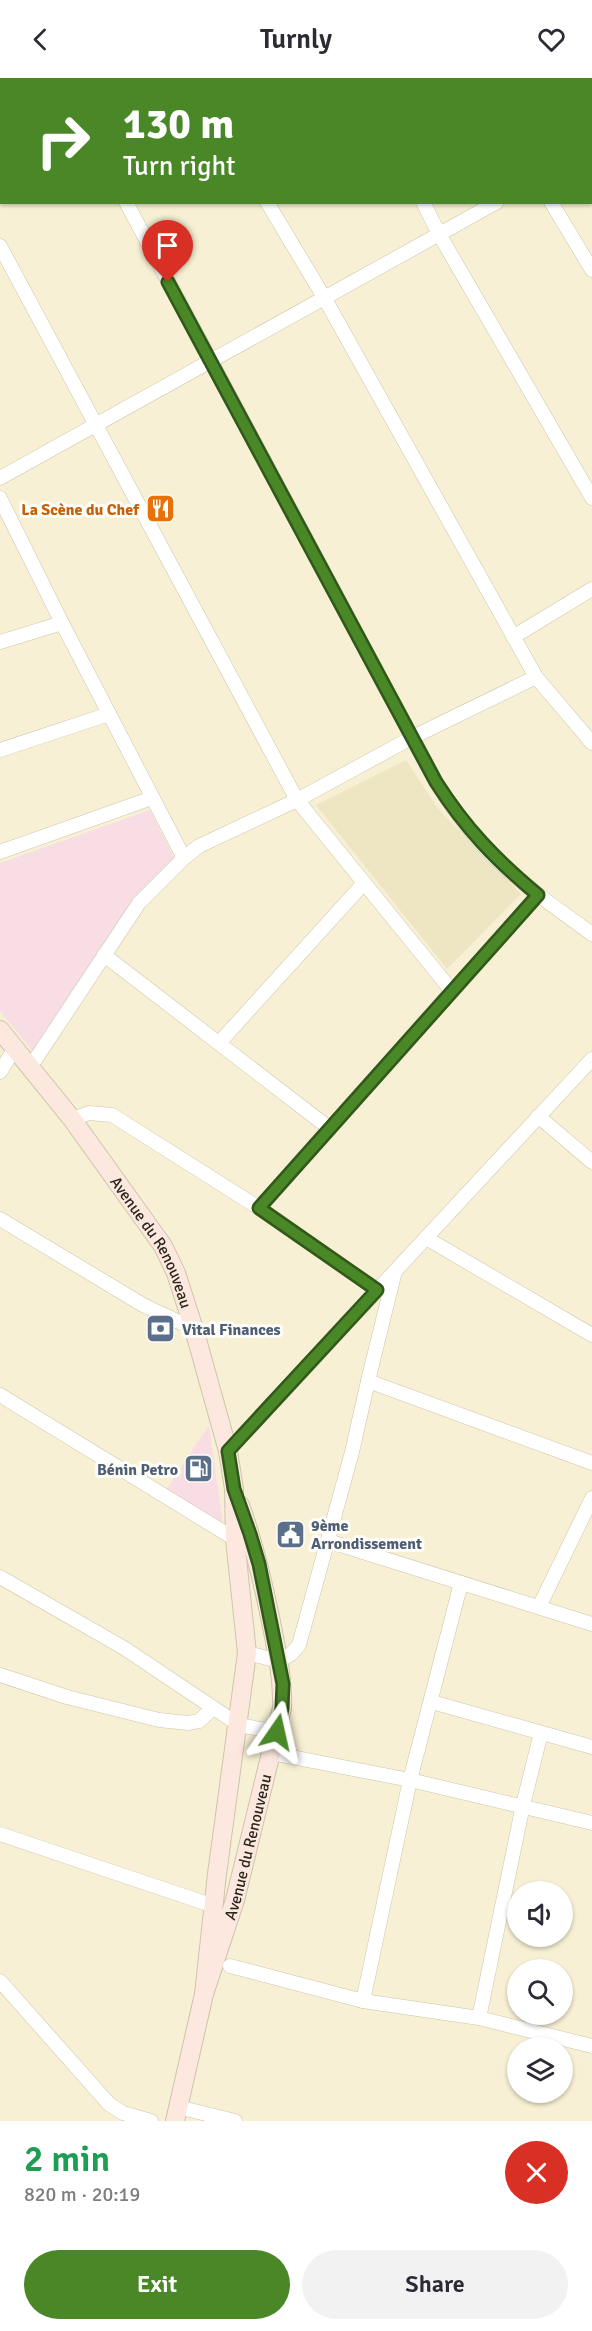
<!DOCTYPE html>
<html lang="en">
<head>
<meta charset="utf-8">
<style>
	:root { --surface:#fff; --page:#f2f2f3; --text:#2b2b33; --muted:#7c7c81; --accent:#4a8726 }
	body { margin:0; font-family:Signika,sans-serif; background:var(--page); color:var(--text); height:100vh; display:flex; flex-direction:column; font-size:22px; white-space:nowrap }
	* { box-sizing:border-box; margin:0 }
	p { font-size:20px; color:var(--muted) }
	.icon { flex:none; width:33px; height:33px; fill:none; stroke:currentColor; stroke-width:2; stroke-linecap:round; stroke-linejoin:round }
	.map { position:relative; height:2043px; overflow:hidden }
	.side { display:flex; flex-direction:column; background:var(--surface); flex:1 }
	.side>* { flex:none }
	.guide { position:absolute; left:0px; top:0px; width:592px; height:126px; box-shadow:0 2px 4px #0004; background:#4a8726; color:#fff; overflow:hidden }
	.fabs { position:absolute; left:507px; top:1803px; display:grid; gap:12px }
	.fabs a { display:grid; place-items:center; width:66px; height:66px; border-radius:50%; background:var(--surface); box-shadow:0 2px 4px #0004; font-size:30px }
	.pin { position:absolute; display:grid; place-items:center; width:51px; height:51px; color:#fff; margin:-62px -26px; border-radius:50% 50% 50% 0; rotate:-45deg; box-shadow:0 0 6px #0007 }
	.pin .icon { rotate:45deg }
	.me { position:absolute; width:66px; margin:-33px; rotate:11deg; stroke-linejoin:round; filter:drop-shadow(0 0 4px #0008) }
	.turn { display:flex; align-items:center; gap:21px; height:126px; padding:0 24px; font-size:27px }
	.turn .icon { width:78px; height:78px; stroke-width:2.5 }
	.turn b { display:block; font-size:42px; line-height:51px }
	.round { display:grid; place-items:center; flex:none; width:63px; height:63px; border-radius:32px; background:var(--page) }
	.summary { display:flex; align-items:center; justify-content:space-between; height:102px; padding:0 24px }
	h1 { font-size:36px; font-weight:600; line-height:45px; color:#1e9e55 }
	.primary-button { display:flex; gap:12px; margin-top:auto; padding:12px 24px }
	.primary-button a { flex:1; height:69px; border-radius:36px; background:var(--accent); color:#fff; font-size:24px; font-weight:600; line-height:69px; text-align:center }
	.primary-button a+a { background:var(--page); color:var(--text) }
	header { display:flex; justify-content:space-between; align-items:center; height:78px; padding:0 24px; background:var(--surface); font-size:27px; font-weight:600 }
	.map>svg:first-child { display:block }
</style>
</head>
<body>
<header><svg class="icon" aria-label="back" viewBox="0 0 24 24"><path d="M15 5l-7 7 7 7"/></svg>Turnly<svg class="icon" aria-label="heart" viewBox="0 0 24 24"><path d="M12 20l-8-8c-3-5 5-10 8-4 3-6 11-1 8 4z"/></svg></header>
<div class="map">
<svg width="592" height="2043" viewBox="0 0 592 2043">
	<rect width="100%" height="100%" fill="#f7f0d4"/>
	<g fill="#f8dee4">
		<path d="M150,732L176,783L34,975L0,933V785Z"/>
		<path d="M209,1347L223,1446L166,1412Z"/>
	</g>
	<path fill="#eee5c3" d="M406,682L439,732L521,816L447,891L316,727Z"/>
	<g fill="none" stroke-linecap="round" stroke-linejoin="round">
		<defs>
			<g id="minor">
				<path d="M59,0V2"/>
				<path d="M173,0L175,2"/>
				<path d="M359,0V2"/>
				<path d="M486,0L487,2"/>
				<path d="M36,2L37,0"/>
				<path d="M0,54L2,52"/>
				<path d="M591,73H592"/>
				<path d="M126,124L436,704C453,731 472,758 496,781C525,809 559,832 592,856"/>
				<path d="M267,124L325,221L536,599L592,665"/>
				<path d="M423,124L439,156L592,420"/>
				<path d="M551,124L592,192"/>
				<path d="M0,168L297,722L451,912"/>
				<path d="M0,400L497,124"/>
				<path d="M0,420L62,545L184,780"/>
				<path d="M513,559L592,511"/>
				<path d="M0,564L62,545"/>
				<path d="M0,672L109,636"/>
				<path d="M0,774L152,720"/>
				<path d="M104,877L329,1050"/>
				<path d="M219,965L364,805"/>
				<path d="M31,988L139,825L184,780L199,768L297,722L413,659L536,599"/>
				<path d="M0,994L15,970"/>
				<path d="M538,1038L592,1084"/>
				<path d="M72,1041L89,1035L112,1037L259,1130L377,1212"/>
				<path d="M259,1130L538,817"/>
				<path d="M0,1141L143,1227L194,1251"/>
				<path d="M426,1160L592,1257"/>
				<path d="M368,1303L592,1385"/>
				<path d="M0,1317L235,1461"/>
				<path d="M228,1373L592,981"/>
				<path d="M328,1463L592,1546"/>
				<path d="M0,1499L124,1570L239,1647L277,1654"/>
				<path d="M539,1529L592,1420"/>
				<path d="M247,1575L279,1583L291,1576L299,1567L352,1374L368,1303L395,1193"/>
				<path d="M0,1597L67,1619L159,1642L188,1645L199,1643L213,1630"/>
				<path d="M432,1624L592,1669"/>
				<path d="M271,1675L410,1702L592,1745"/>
				<path d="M0,1756L214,1828"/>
				<path d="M230,1888L363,1923L479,1940L592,1968"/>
				<path d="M0,1903L109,2026L123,2035L151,2043"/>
				<path d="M363,1923L410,1702L461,1505"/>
				<path d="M479,1940L523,1727L541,1655"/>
				<path d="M178,2029L235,2043"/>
			</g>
			<g id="secondary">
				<path id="s1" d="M0,952L72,1041L163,1168L176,1195L194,1251L228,1373L234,1411L235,1461L247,1575L217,1796L204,1916"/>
				<path id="s2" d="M175,2043L204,1916L235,1822L282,1630C283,1598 276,1569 270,1539C262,1500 253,1463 240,1427"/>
			</g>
		</defs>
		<use href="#minor" stroke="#ccc5ab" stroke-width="15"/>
		<use href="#secondary" stroke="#ccc5ab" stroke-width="20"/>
		<use href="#minor" stroke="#fff" stroke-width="14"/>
		<use href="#secondary" stroke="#fde8e0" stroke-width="18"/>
	</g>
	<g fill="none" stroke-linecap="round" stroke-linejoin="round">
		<defs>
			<path id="route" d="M168,204L436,704C466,751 495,781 538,817L259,1130L377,1212L228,1373L234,1411L250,1456L259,1486L283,1606L282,1630L277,1654"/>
		</defs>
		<use href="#route" stroke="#305819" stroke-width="15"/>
		<use href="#route" stroke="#4a8726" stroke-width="10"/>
	</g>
	<defs>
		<symbol id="restaurant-square" viewBox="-11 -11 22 22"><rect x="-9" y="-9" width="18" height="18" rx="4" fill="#e8710a" stroke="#fefdf7"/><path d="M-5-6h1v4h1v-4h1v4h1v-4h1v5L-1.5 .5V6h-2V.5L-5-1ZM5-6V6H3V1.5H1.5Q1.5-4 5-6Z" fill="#fff"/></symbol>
		<symbol id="bank-square" viewBox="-11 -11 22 22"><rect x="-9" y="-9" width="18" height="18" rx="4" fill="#5c6f8a" stroke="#fefdf7"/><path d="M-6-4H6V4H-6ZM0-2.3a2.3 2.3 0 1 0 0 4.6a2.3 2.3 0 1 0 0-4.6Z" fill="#fff"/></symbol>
		<symbol id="fuel-square" viewBox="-11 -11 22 22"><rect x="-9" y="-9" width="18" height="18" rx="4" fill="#5c6f8a" stroke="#fefdf7"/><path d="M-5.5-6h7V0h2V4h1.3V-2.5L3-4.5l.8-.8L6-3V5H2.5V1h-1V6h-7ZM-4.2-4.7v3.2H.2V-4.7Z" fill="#fff"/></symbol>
		<symbol id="civic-square" viewBox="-11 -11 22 22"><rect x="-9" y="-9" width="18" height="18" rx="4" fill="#5c6f8a" stroke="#fefdf7"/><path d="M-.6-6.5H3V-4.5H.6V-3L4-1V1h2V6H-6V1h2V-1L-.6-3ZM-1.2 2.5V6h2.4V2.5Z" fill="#fff"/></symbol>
	</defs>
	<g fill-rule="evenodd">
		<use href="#restaurant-square" x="144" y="414" width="33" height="33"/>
		<use href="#bank-square" x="144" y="1234" width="33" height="33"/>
		<use href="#fuel-square" x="182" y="1374" width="33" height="33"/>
		<use href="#civic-square" x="274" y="1440" width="33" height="33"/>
	</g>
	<g text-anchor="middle" stroke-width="6" stroke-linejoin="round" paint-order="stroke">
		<g font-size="16" font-weight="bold" fill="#c56008" stroke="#fefdf7" text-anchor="end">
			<text x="139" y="437">La Scène du Chef</text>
		</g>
		<g font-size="16" fill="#2a271d" stroke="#fefdf7">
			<text dy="6" stroke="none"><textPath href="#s1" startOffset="262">Avenue du Renouveau</textPath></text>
			<text dy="6" stroke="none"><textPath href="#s2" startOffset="284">Avenue du Renouveau</textPath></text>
		</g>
		<g font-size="16" font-weight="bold" fill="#4e5e75" stroke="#fefdf7" text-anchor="start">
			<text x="182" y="1257">Vital Finances</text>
			<text x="178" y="1397" text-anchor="end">Bénin Petro</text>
			<text x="311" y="1453">9ème<tspan x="311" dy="18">Arrondissement</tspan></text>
		</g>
	</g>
</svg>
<div class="fabs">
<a><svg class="icon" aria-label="sound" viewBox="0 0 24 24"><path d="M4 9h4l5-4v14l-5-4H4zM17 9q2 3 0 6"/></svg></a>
<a><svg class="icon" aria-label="search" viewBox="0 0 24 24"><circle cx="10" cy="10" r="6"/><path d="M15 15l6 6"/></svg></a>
<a><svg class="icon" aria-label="layers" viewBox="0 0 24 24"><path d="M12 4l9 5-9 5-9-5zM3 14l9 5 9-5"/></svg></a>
</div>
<div class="pin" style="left:168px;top:204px;background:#d93025"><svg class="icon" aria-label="arrive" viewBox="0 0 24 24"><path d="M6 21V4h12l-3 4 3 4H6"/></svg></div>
<svg class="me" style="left:277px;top:1654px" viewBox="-20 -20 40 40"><path d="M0-17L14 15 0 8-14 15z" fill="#4a8726" stroke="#fff" stroke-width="4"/></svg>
<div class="guide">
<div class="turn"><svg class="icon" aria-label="right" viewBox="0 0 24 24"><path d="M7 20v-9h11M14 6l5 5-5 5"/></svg><div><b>130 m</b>Turn right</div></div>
</div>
</div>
<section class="side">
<div class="summary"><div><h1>2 min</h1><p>820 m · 20:19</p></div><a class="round" style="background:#d93025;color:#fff"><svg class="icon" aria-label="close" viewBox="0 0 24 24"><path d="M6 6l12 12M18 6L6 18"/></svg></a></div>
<div class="primary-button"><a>Exit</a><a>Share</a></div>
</section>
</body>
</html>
